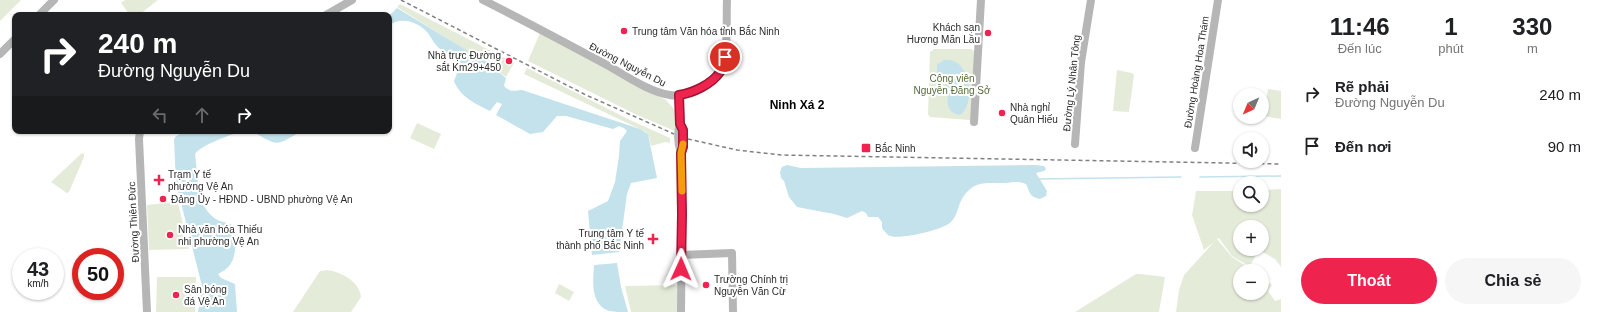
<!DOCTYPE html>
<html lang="vi">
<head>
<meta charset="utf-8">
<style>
	:root { --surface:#fff; --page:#f6f6f6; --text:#202124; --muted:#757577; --accent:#ee244e }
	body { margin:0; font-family:Helvetica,sans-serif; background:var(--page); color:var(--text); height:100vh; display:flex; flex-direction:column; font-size:15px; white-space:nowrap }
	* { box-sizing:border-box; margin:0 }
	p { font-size:13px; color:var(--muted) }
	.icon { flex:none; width:22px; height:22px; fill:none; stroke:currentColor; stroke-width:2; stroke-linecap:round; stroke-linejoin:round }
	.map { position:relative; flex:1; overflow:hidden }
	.side { display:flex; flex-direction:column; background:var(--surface); width:320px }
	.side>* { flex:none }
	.banner { position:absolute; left:12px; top:12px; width:380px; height:122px; border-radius:8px; box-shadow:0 1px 3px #0004; background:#202124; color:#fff; overflow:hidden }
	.needle { width:26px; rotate:224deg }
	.buttons { position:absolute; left:1233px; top:88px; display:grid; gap:8px }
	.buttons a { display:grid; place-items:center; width:36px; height:36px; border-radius:50%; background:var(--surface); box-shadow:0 1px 3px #0004; font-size:20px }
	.speed { position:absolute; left:12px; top:248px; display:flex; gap:8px; font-size:20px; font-weight:700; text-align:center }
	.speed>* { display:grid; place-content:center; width:52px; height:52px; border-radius:50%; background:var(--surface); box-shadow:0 1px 3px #0004; line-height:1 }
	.speed small { font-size:10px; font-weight:400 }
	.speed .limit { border:6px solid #d22; background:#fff; color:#111 }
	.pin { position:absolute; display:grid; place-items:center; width:34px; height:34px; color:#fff; margin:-17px; border:2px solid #fff; border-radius:50%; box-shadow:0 1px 4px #0007 }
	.me { position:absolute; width:44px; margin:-22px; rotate:1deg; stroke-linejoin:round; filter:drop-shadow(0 0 3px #0008) }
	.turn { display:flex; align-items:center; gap:14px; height:84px; padding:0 20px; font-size:18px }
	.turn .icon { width:52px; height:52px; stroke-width:2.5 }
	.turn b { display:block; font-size:28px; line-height:34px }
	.lanes { display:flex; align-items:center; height:38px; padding:0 20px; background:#0003; justify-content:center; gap:20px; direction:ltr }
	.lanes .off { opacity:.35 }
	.eta { display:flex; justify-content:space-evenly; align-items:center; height:68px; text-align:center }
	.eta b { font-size:24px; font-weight:700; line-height:28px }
	.primary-button { display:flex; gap:8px; margin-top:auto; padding:8px 20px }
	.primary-button a { flex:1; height:46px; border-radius:24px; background:var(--accent); color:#fff; font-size:16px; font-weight:700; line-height:46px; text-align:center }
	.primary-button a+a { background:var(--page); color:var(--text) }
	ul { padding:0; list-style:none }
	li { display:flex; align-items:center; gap:12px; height:52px; padding:0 20px }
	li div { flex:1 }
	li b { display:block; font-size:15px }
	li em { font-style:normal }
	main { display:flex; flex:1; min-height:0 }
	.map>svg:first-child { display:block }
</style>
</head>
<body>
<main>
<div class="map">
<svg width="1281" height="312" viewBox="0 0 1281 312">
	<rect width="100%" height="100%" fill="#fff"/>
	<g fill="#e5ebd9" fill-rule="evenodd">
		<path d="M0,0H21L0,21Z"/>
		<path d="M125,0H158L139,15H130L121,3Z"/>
		<path d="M400,4L507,59L506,61L510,64L512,61L514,63L506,77L491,66L397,7Z"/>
		<path d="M540,33L666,100L675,110V131L637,115L528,61Z"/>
		<path d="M934,49H972L976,54L973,117L970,120L930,117L928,114L930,52Z"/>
		<path d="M527,68L632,121L670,138V143L665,142L651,146L649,137L646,132L524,74Z"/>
		<path d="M1117,70L1132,73L1134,75L1129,112L1113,111Z"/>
		<path d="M1268,89L1281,91V119L1263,116Z"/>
		<path d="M417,123L441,134L434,149L410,138Z"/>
		<path d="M82,153L84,154V157L69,192L67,193L51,182Z"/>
		<path d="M1281,189V267L1275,259L1259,250L1251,264L1247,265L1232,256L1219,238L1217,239L1232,257L1254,271H1240V293H1262V277L1272,285L1268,291L1275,301L1281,299V312H1176L1179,290L1184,275L1214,242L1204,250L1192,215L1196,191H1240V205H1262V190ZM1240,227H1262V249H1240Z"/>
		<path d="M174,202L178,203L189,249L149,250L147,205Z"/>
		<path d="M327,270C341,272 359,281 361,297L351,312H293L320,271Z"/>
		<path d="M1136,274H1141L1165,277L1159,312H1075Z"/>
		<path d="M157,277H196L195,312H156Z"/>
		<path d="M559,284L574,292L569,301L555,293Z"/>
		<path d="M679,285V312H631L625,286Z"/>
	</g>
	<g fill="#c3e2ec">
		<path d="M397,8L486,62L506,78L504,86C510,92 513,91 522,90L640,129L648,134L657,178L631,183L627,194L619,252L592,255L588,211L608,201L615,182L619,156L620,141L627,131L624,128L619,126L613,129L566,116H557L543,132L530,134L496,115L502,104L497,102L490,111C476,104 460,97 454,81L461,63C454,56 442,52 437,46C432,41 430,34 424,29C414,21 399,17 389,26V16Z"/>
		<path d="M944,60C972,57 976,105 960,115C941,112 951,95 946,85C944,81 939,79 937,75V65Z"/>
		<path d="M186,131H244C232,134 201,145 195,154C198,174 196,202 212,216C219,223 226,221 234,226C236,238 238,260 226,269C224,271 221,272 218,274L221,278L235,284L237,312H198L202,286L176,183L174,139L176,136Z"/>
		<path d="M252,131H302C275,146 279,147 252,131Z"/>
		<path d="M787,165L801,168L1036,165L1044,166L1046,169L1044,171L1036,173L1047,191L1046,196L1040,199C1029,197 1030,192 1026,184C1018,181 1014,182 1005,183C987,184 974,179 962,199C958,206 957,217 950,223C941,230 897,241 888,235C886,233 883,230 882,228V222L878,217H868L866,213L862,211L847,218L834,214L797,207L789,197L784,181L781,178L780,172L782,167Z"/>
		<path d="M617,263L621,287L628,312C622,312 614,312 609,311C590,304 593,281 594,265Z"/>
	</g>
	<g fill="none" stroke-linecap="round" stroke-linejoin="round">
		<g stroke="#c3e2ec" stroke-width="1.5">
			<path d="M1200,177L1281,176"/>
			<path d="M1037,179L1181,177"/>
		</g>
		<g stroke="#b6b6b6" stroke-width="8">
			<path d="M483,0C525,21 566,43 607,65C625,75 649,92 670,95C685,98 712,85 720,72C729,59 726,17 727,0"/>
			<path d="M39,15L54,0"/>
			<path d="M326,15L352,0"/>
			<path d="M0,54L15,39"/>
			<path d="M679,95L680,124L682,128"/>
			<path d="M974,122L981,0"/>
			<path d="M680,124C677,133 678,144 681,153L682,214L681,312"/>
			<path d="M140,131L139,139L147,312"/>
			<path d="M1075,144L1081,62L1091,0"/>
			<path d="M1195,148L1218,0"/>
			<path d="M681,255L732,253L733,312"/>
		</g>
		<g stroke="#818181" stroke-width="1.5" stroke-dasharray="4 3" stroke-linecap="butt">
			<path d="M401,0L586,95L674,134"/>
			<path d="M688,139L737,150L781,155L1281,164"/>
		</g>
	</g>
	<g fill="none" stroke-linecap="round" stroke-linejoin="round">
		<defs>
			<path id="route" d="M681,269L682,214L681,153L683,147V130L680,124L679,95C693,93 712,84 720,72C723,68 724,62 725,57"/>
		</defs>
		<use href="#route" stroke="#9b1733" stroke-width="10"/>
		<use href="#route" stroke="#ee244e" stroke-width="7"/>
		<path stroke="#f59e0b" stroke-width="7" d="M682,191L681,153L683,144"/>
	</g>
	<g fill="#ee244e" stroke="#fff" stroke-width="1.5">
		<circle cx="624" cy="31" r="4"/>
		<circle cx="988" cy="33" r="4"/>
		<circle cx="509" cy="61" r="4"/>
		<circle cx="1002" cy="113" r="4"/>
		<rect x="861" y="143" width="10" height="10" rx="2"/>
		<path d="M157 174h4v4h4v4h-4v4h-4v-4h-4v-4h4z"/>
		<circle cx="163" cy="199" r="4"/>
		<circle cx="170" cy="235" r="4"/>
		<path d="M651 233h4v4h4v4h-4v4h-4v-4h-4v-4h4z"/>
		<circle cx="706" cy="285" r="4"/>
		<circle cx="176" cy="295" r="4"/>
	</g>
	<g text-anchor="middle" stroke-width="4" stroke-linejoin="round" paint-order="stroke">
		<g font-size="10" fill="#2c2c2c" stroke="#fff" text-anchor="start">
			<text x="980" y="31" text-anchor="end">Khách sạn<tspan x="980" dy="12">Hương Mãn Lầu</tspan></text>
			<text x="632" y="35">Trung tâm Văn hóa tỉnh Bắc Ninh</text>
			<text x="501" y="59" text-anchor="end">Nhà trực Đường<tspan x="501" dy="12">sắt Km29+450</tspan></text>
			<text x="1010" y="111">Nhà nghỉ<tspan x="1010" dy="12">Quân Hiếu</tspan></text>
			<text x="875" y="152">Bắc Ninh</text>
			<text x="168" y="178">Trạm Y tế<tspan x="168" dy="12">phường Vệ An</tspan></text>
			<text x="171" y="203">Đảng Ủy - HĐND - UBND phường Vệ An</text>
			<text x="178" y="233">Nhà văn hóa Thiếu<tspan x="178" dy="12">nhi phường Vệ An</tspan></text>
			<text x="644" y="237" text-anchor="end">Trung tâm Y tế<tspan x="644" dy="12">thành phố Bắc Ninh</tspan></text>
			<text x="714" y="283">Trường Chính trị<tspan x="714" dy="12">Nguyễn Văn Cừ</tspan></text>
			<text x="184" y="293">Sân bóng<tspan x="184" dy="12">đá Vệ An</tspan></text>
		</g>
		<g font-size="10" fill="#2c2c2c" stroke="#fff">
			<text transform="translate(628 64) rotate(27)" y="4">Đường Nguyễn Du</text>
			<text transform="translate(1196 72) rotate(-81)" y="4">Đường Hoàng Hoa Thám</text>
			<text transform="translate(1071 83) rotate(-84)" y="4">Đường Lý Nhân Tông</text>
			<text transform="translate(133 222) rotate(-93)" y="4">Đường Thiên Đức</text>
		</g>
		<g font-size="10" fill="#566a38" stroke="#fff">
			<text x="952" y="82">Công viên<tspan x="952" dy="12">Nguyễn Đăng Sở</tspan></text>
		</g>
		<g font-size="12" font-weight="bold" fill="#000" stroke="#fff">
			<text x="797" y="109">Ninh Xá 2</text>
		</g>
	</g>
</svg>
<div class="buttons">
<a><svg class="needle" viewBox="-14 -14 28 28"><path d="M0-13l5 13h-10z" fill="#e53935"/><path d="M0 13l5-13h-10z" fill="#757577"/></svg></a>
<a><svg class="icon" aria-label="sound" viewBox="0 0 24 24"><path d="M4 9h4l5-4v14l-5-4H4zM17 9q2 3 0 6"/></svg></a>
<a><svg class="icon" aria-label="search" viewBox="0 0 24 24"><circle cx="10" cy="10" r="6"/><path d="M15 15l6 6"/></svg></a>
<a>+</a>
<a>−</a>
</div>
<div class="speed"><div>43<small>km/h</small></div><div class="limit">50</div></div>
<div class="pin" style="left:725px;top:57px;background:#d93025"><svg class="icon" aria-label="arrive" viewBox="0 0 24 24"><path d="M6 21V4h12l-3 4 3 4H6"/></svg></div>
<svg class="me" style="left:681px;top:269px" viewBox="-20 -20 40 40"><path d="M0-17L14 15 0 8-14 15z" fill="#ee244e" stroke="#fff" stroke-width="4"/></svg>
<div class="banner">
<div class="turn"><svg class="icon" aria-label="right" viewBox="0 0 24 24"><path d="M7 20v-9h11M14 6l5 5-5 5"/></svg><div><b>240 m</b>Đường Nguyễn Du</div></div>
<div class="lanes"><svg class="icon off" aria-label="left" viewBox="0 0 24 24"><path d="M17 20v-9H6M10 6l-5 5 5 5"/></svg><svg class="icon off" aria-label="ahead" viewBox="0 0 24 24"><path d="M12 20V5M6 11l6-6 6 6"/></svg><svg class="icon" aria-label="right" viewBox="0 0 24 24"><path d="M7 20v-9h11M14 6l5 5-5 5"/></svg></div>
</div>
</div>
<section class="side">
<div class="eta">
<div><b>11:46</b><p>Đến lúc</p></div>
<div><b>1</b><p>phút</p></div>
<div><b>330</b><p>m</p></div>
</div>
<ul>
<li><svg class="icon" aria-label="right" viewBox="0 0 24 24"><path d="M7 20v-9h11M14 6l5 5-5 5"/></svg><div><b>Rẽ phải</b><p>Đường Nguyễn Du</p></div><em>240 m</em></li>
<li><svg class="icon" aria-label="arrive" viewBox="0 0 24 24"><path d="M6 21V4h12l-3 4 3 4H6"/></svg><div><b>Đến nơi</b></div><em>90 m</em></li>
</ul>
<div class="primary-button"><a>Thoát</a><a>Chia sẻ</a></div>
</section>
</main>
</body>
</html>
